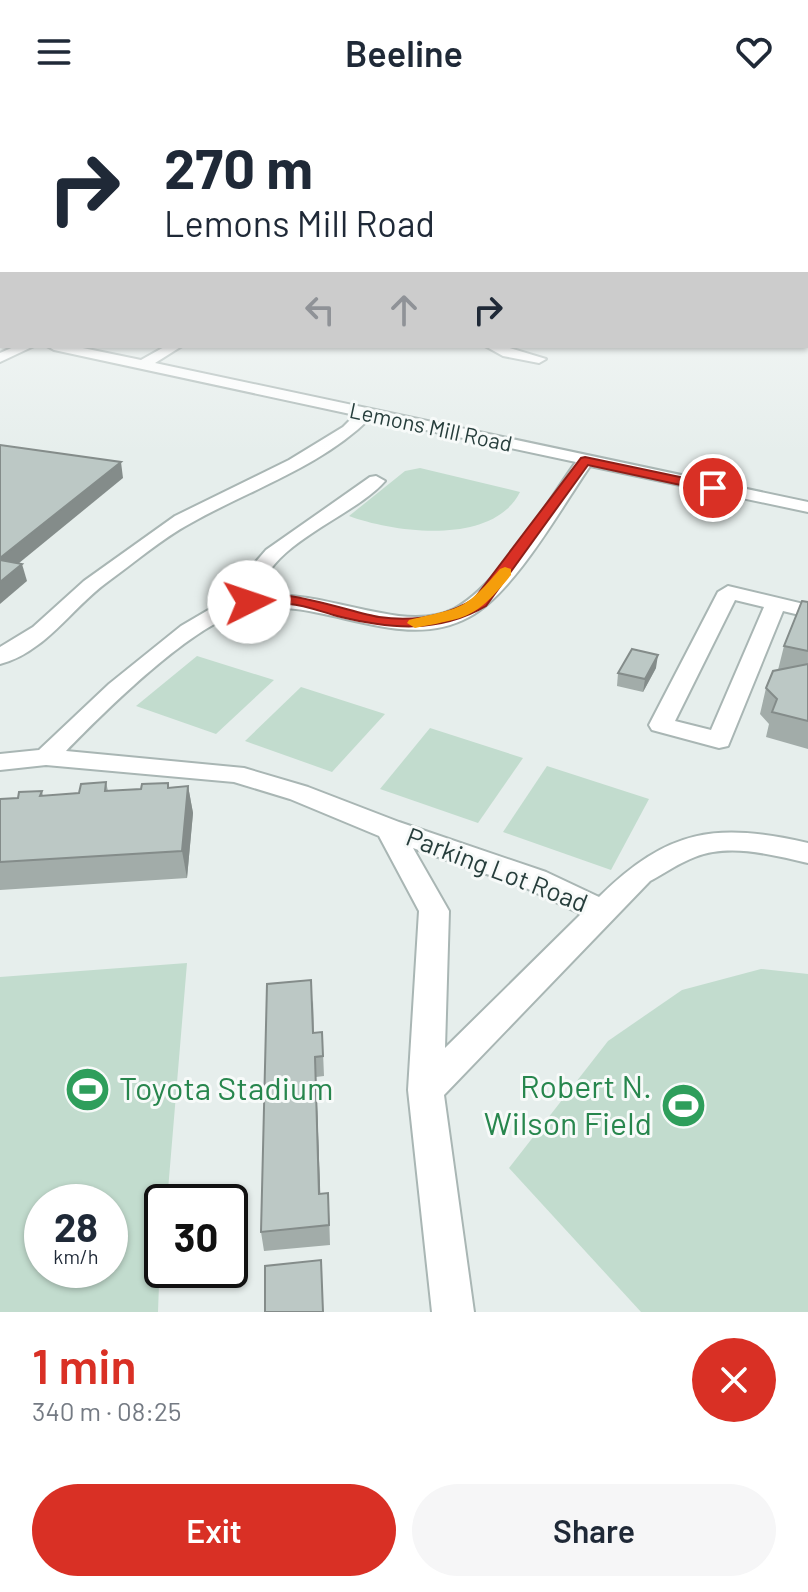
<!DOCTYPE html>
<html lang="en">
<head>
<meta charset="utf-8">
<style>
	:root { --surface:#fff; --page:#f6f6f7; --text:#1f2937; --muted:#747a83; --accent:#d93025 }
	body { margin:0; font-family:Barlow,sans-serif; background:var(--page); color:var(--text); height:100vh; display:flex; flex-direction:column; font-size:30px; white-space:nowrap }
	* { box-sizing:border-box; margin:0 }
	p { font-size:26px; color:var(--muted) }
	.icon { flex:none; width:44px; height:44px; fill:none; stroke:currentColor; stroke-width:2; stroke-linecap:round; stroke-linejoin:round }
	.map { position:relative; height:1208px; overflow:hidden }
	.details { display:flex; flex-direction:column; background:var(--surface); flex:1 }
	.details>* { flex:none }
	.hud { position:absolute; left:0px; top:0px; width:808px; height:244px; box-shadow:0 2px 6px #0004; background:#fff; color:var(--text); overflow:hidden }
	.speed { position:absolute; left:24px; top:1080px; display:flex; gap:16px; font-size:40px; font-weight:700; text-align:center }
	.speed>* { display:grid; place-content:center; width:104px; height:104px; border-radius:50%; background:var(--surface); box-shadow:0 2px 6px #0004; line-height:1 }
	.speed small { font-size:20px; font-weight:400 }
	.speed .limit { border:4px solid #111; border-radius:12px; background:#fff; color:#111 }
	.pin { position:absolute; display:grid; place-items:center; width:68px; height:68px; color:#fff; margin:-34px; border:4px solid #fff; border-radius:50%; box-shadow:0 2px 8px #0007 }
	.me { position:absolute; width:88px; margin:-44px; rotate:86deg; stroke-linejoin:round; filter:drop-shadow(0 0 6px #0008) }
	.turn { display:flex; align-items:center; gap:28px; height:168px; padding:0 32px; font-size:36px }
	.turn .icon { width:104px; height:104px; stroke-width:2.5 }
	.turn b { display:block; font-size:56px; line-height:68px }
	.lanes { display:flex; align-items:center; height:76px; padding:0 32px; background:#0003; justify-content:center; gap:40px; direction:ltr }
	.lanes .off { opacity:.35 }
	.round { display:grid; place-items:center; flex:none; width:84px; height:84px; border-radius:42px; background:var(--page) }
	.summary { display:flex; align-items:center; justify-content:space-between; height:136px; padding:0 32px }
	h1 { font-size:48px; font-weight:600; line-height:60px; color:var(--accent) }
	.primary-button { display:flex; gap:16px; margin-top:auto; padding:16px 32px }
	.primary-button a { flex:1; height:92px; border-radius:48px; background:var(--accent); color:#fff; font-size:32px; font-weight:600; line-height:92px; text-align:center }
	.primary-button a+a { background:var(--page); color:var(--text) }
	header { display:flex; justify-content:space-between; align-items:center; height:104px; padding:0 32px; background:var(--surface); font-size:36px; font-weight:600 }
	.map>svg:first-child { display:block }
</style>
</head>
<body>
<header><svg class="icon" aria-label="menu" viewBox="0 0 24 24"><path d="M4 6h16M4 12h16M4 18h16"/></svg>Beeline<svg class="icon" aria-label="heart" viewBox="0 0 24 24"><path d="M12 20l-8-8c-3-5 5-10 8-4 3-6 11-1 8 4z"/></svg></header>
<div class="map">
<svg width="808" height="1208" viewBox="0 0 808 1208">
	<rect width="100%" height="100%" fill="#e6eeec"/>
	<g fill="#c2dcce" fill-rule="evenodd">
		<path d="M420,364L520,388C493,442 395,429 349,412L405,367Z"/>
		<path d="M197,552L274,576L216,630L136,602Z"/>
		<path d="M301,583L385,610L332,668L245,637Z"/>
		<path d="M430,624L523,654L478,719L380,685Z"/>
		<path d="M547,662L649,695L611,766L503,728Z"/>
		<path d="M187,859L167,1098H162L158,1208H0V873ZM42,1098H110V1166H42Z"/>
		<path d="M761,865L808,870V1208H641L509,1064L608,937L682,886Z"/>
	</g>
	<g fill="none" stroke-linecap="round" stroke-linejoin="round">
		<defs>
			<g id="minor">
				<rect x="0" y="227" width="2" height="8"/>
				<path d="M16,242H34L0,258V249Z"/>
				<path d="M47,242H73L141,256L166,242H182L155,259L808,398V408L590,362C561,404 514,489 469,513C399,551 321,491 248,506C195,517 105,607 66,647L244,664L308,683L399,718L546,768L599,793C668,725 715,718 808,739V759C773,751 730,739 695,753C679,759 665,769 650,777L444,991L474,1208H432L408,986L419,807L379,732L290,695L234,678L46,661L0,666V650L39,646L109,580L181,522L210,505L239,495L241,475L266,446L370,373L376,372L385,377C354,413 264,441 260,492C303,488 340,502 381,509C405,514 432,516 454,505C499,481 546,400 576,358L370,314C321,363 251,385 191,419C161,435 134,459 106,479C71,505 44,549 0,560V543L33,523L84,477L175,412L289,356L343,323L355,311L54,246ZM413,744L526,784L581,810L445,944L449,807Z"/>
				<path d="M485,242H503L546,255L539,259L503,252Z"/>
				<path d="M728,482L808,501V513L783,507L728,642L719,644L652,626L649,621L718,488ZM735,496L764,503L711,626L675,617Z"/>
			</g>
		</defs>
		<use href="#minor" stroke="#a9b6b4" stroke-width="4"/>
		<use href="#minor" fill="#fff" fill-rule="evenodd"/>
	</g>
	<g fill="#a2aca9">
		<path d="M0,179H2V210L0,209Z"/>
		<path d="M808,498V645L766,633L769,620L760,610L766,584L778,566L784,542Z"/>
		<path d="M656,564L643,588L617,582L618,569Z"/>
		<path d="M106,678L108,687L188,682L193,709L187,774L0,786V695L18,694L42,687L43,692L79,689Z"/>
		<path d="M313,896L314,929L323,948L324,972L316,973L320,1090L329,1108L330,1141L264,1147L261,1128Z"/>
	</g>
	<g fill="#848c8a">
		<path d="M121,358L123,374L2,473L0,464V454Z"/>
		<path d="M22,460L27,477L0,500V478Z"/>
		<path d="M658,551L656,564L643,588L645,575Z"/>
		<path d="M188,682L193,709L187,774L182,747Z"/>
		<path d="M315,953L316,973L321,1109L319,1090Z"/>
	</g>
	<g fill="#bcc8c5" stroke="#848c8a" stroke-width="2">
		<path d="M0,179H2V194L0,193Z"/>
		<path d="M0,341L121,358L0,454Z"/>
		<path d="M0,456L22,460L0,478Z"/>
		<path d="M802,497L808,498V547L784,542Z"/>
		<path d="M632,545L658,551L645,575L618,569Z"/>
		<path d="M808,560V617L772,608L777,595L766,584L773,567Z"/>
		<path d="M106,678L105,687L141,685L142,680L168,679V684L188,682L182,747L0,758V695L18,694L19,688L42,687L40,692L79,689L81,680Z"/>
		<path d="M311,876L313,929L322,928L323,952L315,953L319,1090L328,1089L329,1121L261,1128L267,880Z"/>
		<path d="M321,1156L323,1208H265V1162Z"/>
	</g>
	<linearGradient id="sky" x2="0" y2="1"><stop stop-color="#87b6dd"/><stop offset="0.51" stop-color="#f4f7f6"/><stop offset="1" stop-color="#f4f7f6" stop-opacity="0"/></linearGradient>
	<rect width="808" height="348" fill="url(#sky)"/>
	<path fill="#d93025" stroke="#8d1f18" stroke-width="2" d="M585,353L713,380L720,384L713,388L588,361L486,502C438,530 389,525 337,512C322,508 305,501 289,500C274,500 253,508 241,498C267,476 348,508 379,513C413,518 446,512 474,495L581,354Z"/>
	<path fill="#f59e0b" d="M505,463L511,465V471C475,515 469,513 415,524L407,519L409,516C462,503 463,508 500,465Z"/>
	<defs>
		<symbol id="stadium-disc" viewBox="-11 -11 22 22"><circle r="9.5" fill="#2e9e5b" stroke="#f7faf9"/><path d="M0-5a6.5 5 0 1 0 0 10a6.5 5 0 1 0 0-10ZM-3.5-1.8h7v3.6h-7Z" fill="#fff"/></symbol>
	</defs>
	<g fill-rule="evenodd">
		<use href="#stadium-disc" x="62" y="960" width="51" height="51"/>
		<use href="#stadium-disc" x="658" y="976" width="51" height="51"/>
	</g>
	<g text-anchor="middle" stroke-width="6" stroke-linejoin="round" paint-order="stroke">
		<g font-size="22" fill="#273e3c" stroke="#f7faf9">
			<text transform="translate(431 323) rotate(12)" y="8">Lemons Mill Road</text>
		</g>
		<g font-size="26" fill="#273e3c" stroke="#f7faf9">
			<text transform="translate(497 766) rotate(21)" y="9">Parking Lot Road</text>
		</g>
		<g font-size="32" fill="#27864d" stroke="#f7faf9" text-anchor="end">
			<text x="652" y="994">Robert N.<tspan x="652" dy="37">Wilson Field</tspan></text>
			<text x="119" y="996" text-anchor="start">Toyota Stadium</text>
		</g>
	</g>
</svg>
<div class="speed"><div>28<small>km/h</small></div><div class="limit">30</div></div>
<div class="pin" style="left:713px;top:384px;background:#d93025"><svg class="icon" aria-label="arrive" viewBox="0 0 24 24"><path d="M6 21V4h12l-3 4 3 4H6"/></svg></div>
<svg class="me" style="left:249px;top:498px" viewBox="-20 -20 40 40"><circle r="19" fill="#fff"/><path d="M0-13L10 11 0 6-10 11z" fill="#d93025"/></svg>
<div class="hud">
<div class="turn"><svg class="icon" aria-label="right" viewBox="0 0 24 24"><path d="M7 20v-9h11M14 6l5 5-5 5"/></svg><div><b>270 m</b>Lemons Mill Road</div></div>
<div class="lanes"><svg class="icon off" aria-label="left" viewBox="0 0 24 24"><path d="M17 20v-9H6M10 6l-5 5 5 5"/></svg><svg class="icon off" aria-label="ahead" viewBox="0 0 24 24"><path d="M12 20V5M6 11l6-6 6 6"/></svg><svg class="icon" aria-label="right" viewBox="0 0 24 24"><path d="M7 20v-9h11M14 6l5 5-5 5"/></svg></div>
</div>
</div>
<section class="details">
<div class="summary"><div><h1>1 min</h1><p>340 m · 08:25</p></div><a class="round" style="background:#d93025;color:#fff"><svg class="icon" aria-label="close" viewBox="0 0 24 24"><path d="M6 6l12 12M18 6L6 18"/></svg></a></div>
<div class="primary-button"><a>Exit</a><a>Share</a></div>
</section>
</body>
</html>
